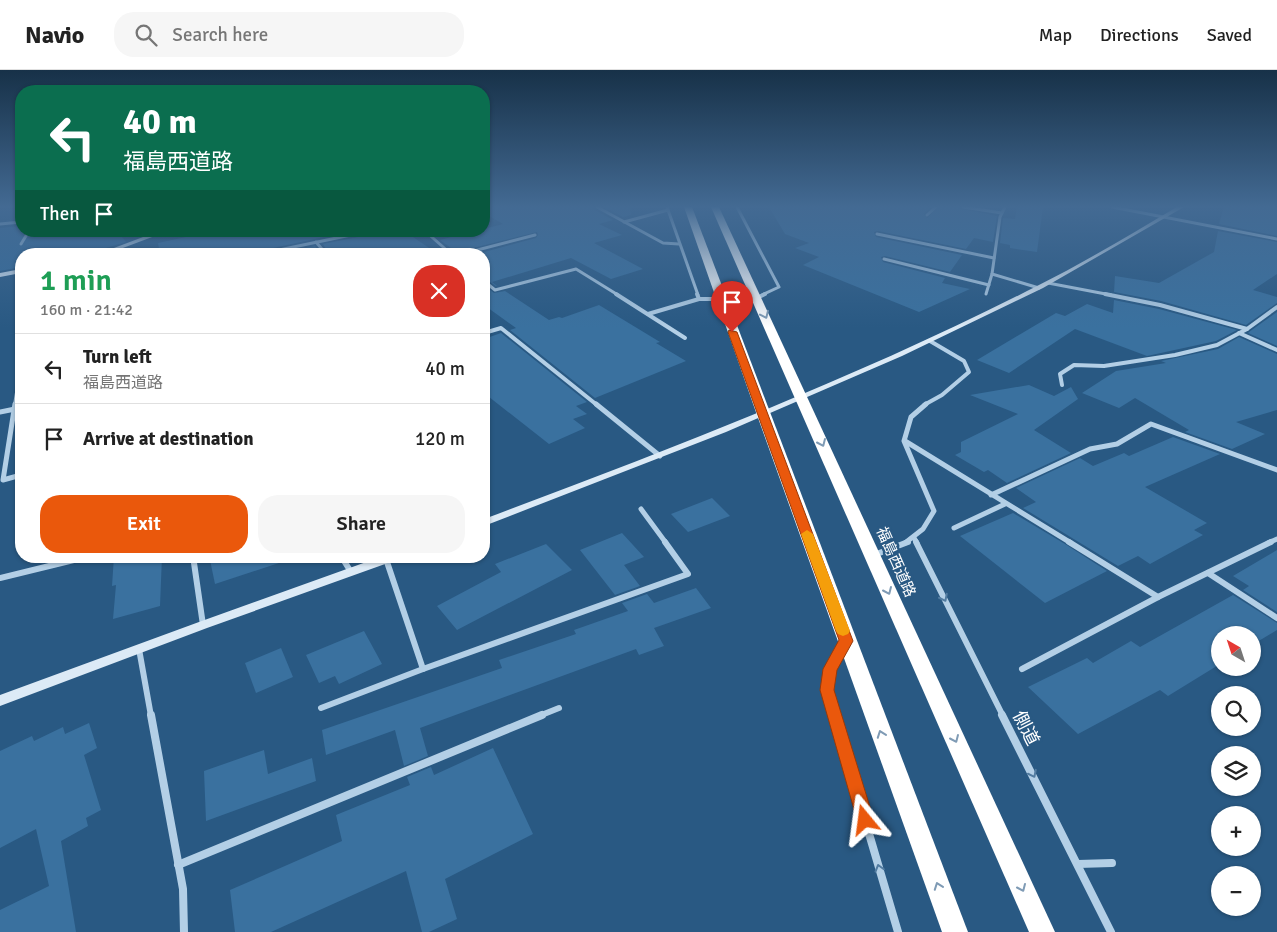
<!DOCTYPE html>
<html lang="en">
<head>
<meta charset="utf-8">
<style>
	:root { --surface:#fff; --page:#f6f6f6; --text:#222; --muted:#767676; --line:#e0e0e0; --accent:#ea580c }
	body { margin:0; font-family:Signika,"Noto Sans JP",sans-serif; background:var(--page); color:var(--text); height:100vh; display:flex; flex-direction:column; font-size:19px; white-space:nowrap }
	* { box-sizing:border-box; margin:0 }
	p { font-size:16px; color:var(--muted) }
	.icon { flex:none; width:28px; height:28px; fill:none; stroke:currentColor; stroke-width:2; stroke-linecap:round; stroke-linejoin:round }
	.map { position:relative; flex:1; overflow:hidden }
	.details { position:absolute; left:15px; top:178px; width:475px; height:315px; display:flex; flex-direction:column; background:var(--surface); border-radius:20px; box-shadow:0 1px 4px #0004 }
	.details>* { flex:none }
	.hud { position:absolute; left:15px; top:15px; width:475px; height:152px; border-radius:20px; box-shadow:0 1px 4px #0004; background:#0b6e4f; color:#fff; overflow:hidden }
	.needle { width:32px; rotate:321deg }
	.buttons { position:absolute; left:1211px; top:556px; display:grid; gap:10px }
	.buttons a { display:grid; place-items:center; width:50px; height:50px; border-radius:50%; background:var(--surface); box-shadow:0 1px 4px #0004; font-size:25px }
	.pin { position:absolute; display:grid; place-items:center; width:42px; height:42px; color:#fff; margin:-51px -21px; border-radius:50% 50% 50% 0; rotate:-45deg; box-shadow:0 0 5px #0007 }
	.pin .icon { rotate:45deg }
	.me { position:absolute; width:55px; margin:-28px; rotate:344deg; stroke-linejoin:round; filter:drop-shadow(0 0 4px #0008) }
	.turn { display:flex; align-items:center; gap:18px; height:105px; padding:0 25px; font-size:22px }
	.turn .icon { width:65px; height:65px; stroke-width:2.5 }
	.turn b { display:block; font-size:35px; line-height:42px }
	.then { display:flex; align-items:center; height:48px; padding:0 25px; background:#0003; gap:10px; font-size:19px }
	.round { display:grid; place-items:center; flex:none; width:52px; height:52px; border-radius:20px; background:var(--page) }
	.summary { display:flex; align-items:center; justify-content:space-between; height:85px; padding:0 25px }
	h1 { font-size:30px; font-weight:600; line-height:38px; color:#1e9e55 }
	.cta { display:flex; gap:10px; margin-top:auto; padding:10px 25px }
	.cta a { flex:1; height:58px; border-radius:20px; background:var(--accent); color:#fff; font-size:20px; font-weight:600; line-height:58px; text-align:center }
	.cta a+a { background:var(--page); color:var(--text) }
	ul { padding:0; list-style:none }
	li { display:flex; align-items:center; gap:15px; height:70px; padding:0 25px; border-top:1px solid var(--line) }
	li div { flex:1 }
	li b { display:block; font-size:19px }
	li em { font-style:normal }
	header { display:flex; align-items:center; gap:30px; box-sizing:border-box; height:70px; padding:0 25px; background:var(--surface); border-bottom:1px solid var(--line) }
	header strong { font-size:24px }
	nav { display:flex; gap:28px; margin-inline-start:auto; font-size:18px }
	.search { width:350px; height:45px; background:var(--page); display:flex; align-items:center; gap:12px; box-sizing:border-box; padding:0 18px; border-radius:20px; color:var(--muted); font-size:19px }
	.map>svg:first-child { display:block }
</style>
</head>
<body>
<header>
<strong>Navio</strong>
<div class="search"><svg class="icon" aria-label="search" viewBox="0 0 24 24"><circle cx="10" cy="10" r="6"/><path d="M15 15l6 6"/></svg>Search here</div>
<nav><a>Map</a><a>Directions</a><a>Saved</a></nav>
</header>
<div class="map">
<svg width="1277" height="862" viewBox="0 0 1277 862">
	<rect width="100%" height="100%" fill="#295983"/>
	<path fill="#346b9a" d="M21,156V161H117L126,172L85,184H21V197L0,201V158Z"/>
	<g fill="#3a719f">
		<path d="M491,137H594L595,140L613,150L599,154L622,165L594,173L643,199L611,209L571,188L492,212L497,216H496L484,208V184H477L536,168L538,165L537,162L461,181L459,184L440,170L474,161H484V159L503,154L484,143Z"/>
		<path d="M604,137H630L631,145L623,147Z"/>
		<path d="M769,137H931L924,144L927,148L939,137H952L997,146L993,172L974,168L966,179L878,161L874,162L876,167L962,185L950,202L885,186L881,187L883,192L945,208L942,213L970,219L919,242L803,195L819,187L795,178L809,173L785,164Z"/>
		<path d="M1017,137H1043L1037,182L1010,178V175L1000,173L1003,148L1015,149Z"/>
		<path d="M1224,137H1277V166L1219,154Z"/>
		<path d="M214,161H352L259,181L257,184H160L158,173Z"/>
		<path d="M388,161H404L438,184H329L323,174Z"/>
		<path d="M1218,161L1277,172V204L1253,220L1277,227V233L1246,255L1161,231L1114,222L1115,206L1159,213L1214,182Z"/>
		<path d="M315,176L321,184H278Z"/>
		<path d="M484,215L494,223L505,221L549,250L559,247L562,248L599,235L660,272L656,273L686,291L595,328L510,260L516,258L484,235Z"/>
		<path d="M1114,230L1159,239L1237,260L1216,271L1147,286L1075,259L1009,303L977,290L1056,243L1065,246L1087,234L1113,243Z"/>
		<path d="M1277,242V276L1248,263L1249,262Z"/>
		<path d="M501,263L587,332L576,336L587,344L573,349L585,358L549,374L484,323V269Z"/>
		<path d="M1239,267L1277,284V340L1236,352L1265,364L1232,379L1185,362L1189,360L1135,328L1119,338L1082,323L1116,301L1166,293L1161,291L1218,279Z"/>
		<path d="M1029,315L1054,326L1071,317L1078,329L1034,360L1071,383L1007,413L988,400L984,402L955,385L961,382V372L1018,344L970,325Z"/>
		<path d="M1173,367L1220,384L1145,417L1207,453L1194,460L1203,465L1150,494L1138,486L1118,496L1023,438L1036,432L1016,418L1080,388L1093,396L1124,383L1129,386Z"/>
		<path d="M712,428L730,446L688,462L671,444Z"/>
		<path d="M1013,443L1065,474L1107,501L1045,533L960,466Z"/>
		<path d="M622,463L644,487L624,495L640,516L615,525L580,480Z"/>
		<path d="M546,474L572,500L457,560L437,536L501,502L495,494Z"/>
		<path d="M1277,480V542L1243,520L1249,516L1233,506Z"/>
		<path d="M114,486H162L160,536L113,549L116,515L112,516Z"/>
		<path d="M223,486H284L285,491L215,514L210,490Z"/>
		<path d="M696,518L711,538L654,558L664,576L639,585L636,579L420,658L428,686L404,696L395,660L326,685L322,660L502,598L499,590L576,564L574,560L628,541L622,533L647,524L654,533Z"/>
		<path d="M1233,525L1277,553V560L1252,575V565H1220V594L1168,626L1160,620L1078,664L1028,617L1087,588L1093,593L1131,571L1140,577Z"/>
		<path d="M364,561L382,594L339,614L335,606L319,613L306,585Z"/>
		<path d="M281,578L293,607L256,623L245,593Z"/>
		<path d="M89,653L97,678L84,685L101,740L86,748L88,756L61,771L76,862H0V840L49,816L36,759L0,778V681L32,666L34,671L63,657L65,664Z"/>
		<path d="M493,678L533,764L445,809L457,849L429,862H422L406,801L271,862H235L230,820L342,771L336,745L410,715L407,707L431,697L434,705Z"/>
		<path d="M264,680L268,704L312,688L316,711L206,751L204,701Z"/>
	</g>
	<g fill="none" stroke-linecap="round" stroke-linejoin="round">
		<g stroke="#b3cfe6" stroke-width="3">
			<path d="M597,137L663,173L679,174"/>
			<path d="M667,137L698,225"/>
			<path d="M737,137L779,217L762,225"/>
			<path d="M963,137L1002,143"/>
			<path d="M1005,137L1000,147L992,204L1039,218"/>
			<path d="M1112,137L1277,169"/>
			<path d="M484,138L488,137"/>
			<path d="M927,145L936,137"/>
			<path d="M624,152L668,140"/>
			<path d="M0,154L21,152"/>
			<path d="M425,161L451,184"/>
			<path d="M160,163L203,161"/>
			<path d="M877,164L994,188"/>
			<path d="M316,172L326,184"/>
			<path d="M21,174L29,161"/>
			<path d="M260,184L370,161"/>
			<path d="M462,184L535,165"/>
			<path d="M884,189L989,215"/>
			<path d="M484,211L495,220L576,199L618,225"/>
			<path d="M1048,213L1111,225"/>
			<path d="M986,224L992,204"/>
		</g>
		<g stroke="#b3cfe6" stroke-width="4">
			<path d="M616,224L685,268"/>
			<path d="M697,224L699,229"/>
			<path d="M1105,224L1160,235L1247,259"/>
			<path d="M757,228L765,224"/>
			<path d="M648,244L699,229H720"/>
			<path d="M484,263L501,258L597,335"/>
			<path d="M1239,263L1277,280"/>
			<path d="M1062,315L1060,304L1074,295L1104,296L1175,285L1217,275L1247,259L1277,237"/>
			<path d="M15,335L21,297"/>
			<path d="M924,335L942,325L969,302L964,291L930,271"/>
		</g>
		<g stroke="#b3cfe6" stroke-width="5">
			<path d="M15,334L3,410L21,405"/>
			<path d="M596,334L660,386"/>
			<path d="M0,342L15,339"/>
			<path d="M905,371L1071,473"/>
			<path d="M991,425L1090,379L1117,374L1151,354L1277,400"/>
			<path d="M641,439L666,473"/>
			<path d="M954,458L1005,434"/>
			<path d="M914,468L917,473"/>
			<path d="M905,473L923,459L934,441L904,371L911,347L926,334"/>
			<path d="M1268,473L1277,469"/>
		</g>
		<g stroke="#b3cfe6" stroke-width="6">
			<path d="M916,472L1003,646"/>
			<path d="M1069,472L1158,527"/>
			<path d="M874,485L908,472"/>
			<path d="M193,486L203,555"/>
			<path d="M341,486L351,502"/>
			<path d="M386,489L423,599"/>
			<path d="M1208,503L1277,548"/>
			<path d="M0,508L90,486"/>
			<path d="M139,579L151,646"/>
			<path d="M1022,599L1158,527L1271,472"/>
			<path d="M321,638L423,599L688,504L665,472"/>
			<path d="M539,646L559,638"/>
			<path d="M835,646C824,610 826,606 844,574"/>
		</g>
		<g stroke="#b3cfe6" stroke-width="8">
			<path d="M151,645L183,819L184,862"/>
			<path d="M834,645L898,862"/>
			<path d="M1002,645L1111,862"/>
			<path d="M1078,794L1112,793"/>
			<path d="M178,795L542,645"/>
		</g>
		<g fill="#dceaf6" fill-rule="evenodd">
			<path d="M1177,137H1184L1043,218L902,286L726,362L484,456V449C671,379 859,307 1037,216C1085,192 1131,164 1177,137Z"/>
			<path d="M159,161H168L107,184H98Z"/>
			<path d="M21,199V203L0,207V203Z"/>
			<path d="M383,486H400L399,489L207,558L0,636V625L199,552Z"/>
		</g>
		<g fill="#fff" fill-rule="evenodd">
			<path d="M684,137H692L968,862H942L757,345Z"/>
			<path d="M711,137H719L1055,862H1029Z"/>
		</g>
	</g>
	<defs><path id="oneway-chevron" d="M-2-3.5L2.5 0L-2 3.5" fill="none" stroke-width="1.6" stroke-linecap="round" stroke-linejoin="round" transform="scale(1.25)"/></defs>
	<g stroke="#7f9bb5">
		<use href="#oneway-chevron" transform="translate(765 245) rotate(65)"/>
		<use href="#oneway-chevron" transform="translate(822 373) rotate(66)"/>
		<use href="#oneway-chevron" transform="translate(888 521) rotate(66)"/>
		<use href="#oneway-chevron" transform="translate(881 664) rotate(-110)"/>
		<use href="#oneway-chevron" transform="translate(955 669) rotate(66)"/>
		<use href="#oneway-chevron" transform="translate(938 816) rotate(-110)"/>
		<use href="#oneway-chevron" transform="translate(1022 818) rotate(66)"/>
	</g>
	<g stroke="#527ca1">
		<use href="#oneway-chevron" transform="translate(944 528) rotate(63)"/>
		<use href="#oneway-chevron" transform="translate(1033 704) rotate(63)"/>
		<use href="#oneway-chevron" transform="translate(879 798) rotate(-106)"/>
	</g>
	<linearGradient id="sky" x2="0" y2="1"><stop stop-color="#173148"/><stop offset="0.53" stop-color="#436a93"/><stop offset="1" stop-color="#436a93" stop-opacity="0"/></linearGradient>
	<rect width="1277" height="258" fill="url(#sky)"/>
	<path fill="#ea580c" stroke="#983908" d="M729,260L737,262L853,571L837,600L834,620L874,750L871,756L865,759L859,756L857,750L820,620L823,599L839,570L728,262Z"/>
	<path fill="#f59e0b" d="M807,460L813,464L850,561L848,564L843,566L838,564L836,561L801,464Z"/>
	<g text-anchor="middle" stroke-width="5" stroke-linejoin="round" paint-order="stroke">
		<g font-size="15" fill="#fff" stroke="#295983">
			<text transform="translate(896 492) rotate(66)" y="5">福島西道路</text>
		</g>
		<g font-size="18" fill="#fff" stroke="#295983">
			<text transform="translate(1026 658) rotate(63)" y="6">側道</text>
		</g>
	</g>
</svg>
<div class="buttons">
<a><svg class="needle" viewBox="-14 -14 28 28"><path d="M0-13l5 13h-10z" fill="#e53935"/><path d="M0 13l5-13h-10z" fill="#767676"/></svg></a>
<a><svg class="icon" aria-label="search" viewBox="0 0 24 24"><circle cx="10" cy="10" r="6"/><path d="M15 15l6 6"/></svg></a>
<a><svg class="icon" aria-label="layers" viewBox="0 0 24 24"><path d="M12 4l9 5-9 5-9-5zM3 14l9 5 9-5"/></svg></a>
<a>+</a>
<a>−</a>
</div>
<div class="pin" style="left:732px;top:262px;background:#d93025"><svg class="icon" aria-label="arrive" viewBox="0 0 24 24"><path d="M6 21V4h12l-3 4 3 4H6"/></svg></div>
<svg class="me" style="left:865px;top:750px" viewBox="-20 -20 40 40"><path d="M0-17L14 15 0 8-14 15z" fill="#ea580c" stroke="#fff" stroke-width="4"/></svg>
<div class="hud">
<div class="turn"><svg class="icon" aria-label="left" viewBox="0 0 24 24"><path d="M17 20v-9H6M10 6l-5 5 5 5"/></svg><div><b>40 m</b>福島西道路</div></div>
<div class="then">Then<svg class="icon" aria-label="arrive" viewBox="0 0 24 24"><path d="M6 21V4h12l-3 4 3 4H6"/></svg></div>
</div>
<section class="details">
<div class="summary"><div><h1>1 min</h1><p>160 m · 21:42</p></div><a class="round" style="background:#d93025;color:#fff"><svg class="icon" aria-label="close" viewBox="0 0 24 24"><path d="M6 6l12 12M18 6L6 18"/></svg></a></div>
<ul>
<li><svg class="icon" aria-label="left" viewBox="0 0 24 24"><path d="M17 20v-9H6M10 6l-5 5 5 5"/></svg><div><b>Turn left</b><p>福島西道路</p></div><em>40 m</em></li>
<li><svg class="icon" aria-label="arrive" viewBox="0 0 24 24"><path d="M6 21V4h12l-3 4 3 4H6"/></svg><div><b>Arrive at destination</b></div><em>120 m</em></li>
</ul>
<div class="cta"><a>Exit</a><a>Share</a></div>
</section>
</div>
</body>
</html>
